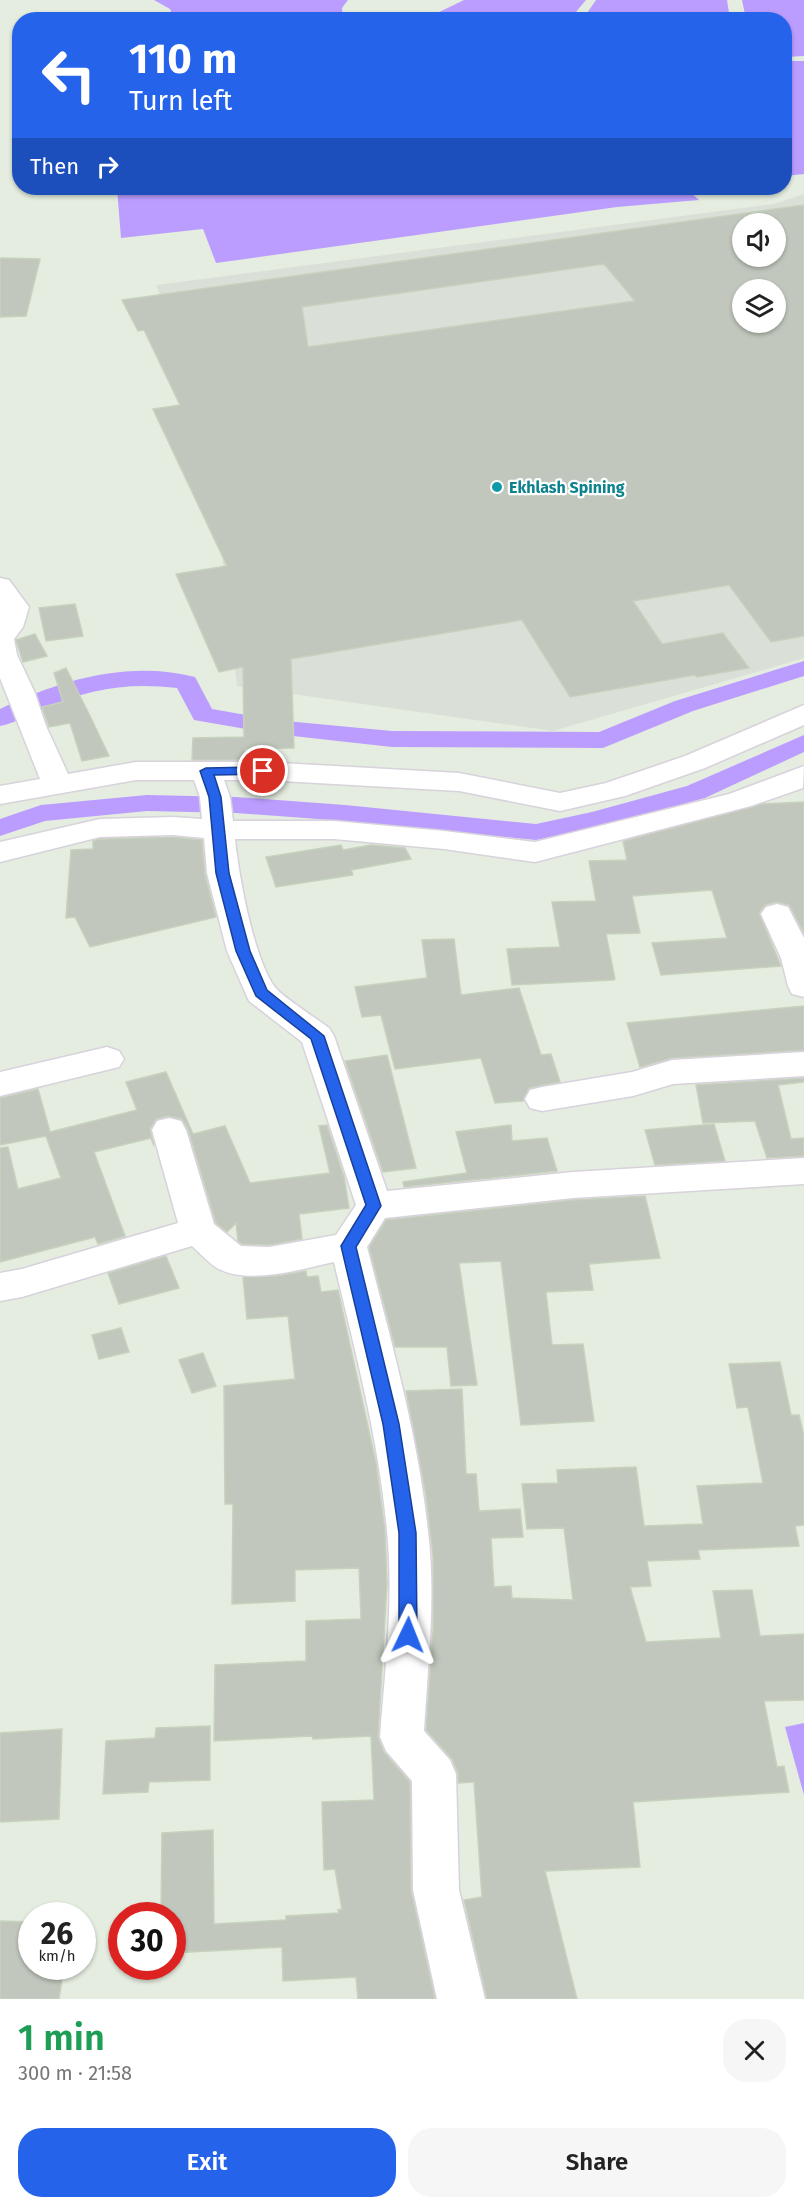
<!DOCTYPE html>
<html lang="en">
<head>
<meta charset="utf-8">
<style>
	:root { --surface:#fff; --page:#f6f6f6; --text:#222; --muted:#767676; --accent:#2563eb }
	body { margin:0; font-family:"Fira Sans",sans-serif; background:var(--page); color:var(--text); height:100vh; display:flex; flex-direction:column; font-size:22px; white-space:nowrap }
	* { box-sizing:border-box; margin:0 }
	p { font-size:20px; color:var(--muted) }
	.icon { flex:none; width:33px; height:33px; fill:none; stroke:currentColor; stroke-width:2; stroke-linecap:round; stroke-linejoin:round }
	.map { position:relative; height:1999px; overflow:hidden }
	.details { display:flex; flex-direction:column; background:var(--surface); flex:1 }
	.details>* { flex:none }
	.guide { position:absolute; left:12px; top:12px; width:780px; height:183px; border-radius:24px; box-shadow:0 2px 4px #0004; background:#2563eb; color:#fff; overflow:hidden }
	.buttons { position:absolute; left:732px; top:213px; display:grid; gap:12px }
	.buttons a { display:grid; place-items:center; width:54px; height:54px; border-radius:50%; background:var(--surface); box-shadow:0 2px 4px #0004; font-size:30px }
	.speed { position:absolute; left:18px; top:1902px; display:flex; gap:12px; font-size:30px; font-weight:700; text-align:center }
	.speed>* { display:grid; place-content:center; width:78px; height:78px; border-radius:50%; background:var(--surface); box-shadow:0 2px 4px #0004; line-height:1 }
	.speed small { font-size:15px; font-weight:400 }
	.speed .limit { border:9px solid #d22; background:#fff; color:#111 }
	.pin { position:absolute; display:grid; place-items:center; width:51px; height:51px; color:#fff; margin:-26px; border:3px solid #fff; border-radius:50%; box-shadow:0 2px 6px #0007 }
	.me { position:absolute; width:66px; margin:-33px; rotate:2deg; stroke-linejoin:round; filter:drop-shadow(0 0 4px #0008) }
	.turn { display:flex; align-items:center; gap:21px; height:126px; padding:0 18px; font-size:27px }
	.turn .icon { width:78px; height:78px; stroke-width:2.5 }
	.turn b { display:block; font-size:42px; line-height:51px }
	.then { display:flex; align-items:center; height:57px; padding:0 18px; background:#0003; gap:12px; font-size:22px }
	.round { display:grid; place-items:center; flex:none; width:63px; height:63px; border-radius:24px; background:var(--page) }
	.headline { display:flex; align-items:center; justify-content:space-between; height:102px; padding:0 18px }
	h1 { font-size:36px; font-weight:600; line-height:45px; color:#1e9e55 }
	.primary-button { display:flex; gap:12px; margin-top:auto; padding:12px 18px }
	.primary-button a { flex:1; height:69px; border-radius:24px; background:var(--accent); color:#fff; font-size:24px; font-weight:600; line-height:69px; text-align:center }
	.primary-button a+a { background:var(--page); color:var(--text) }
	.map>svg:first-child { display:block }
</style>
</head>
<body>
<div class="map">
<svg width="804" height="1999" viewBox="0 0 804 1999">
	<rect width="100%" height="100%" fill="#e4eddf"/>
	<path fill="#dae0d7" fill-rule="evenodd" d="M804,194V658L553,731L237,686L205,409L156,285L774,204ZM742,224H776V256H742ZM742,290H776V322H742Z"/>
	<g fill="#bb9dff">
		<path d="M154,0H348L342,8L343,19L170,20L173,16L170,9Z"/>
		<path d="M464,0H586L570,19H425Z"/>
		<path d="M596,0H727L730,19H583Z"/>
		<path d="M742,0H804V56L785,57L784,20L746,19Z"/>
		<path d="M784,61H804V174L785,176Z"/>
		<path d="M117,188H686L699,200L617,207L216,263L203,229L121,238Z"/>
		<path d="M804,1723V1795L785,1727Z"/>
	</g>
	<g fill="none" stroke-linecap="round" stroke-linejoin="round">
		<g fill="#bb9dff" fill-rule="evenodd">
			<path d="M804,661V676L693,711L603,748L392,747L275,734L194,720L177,688C127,682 89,689 42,709C28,715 15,723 0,726V709C60,680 128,660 195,677L212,709L275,720L392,731L599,732L675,701Z"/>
			<path d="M804,735V752L705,798L594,828L536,840L345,821L236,813L147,811L45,821L0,836V819L41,805L147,795L236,797L345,805L536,824L592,812L687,786Z"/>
		</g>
	</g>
	<g fill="#c1c7bc" stroke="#c6d2bd" stroke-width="1.5" fill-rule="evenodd">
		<path d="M804,205V636L771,642L729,585L633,601L662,644L723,633L749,668L697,677L695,675L570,697L522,620L291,659L294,748L245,749V760H192L193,738L244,737L243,667L219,672L176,574L227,566L153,409L180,405L144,330L138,331L122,300ZM742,224H776V256H742ZM604,264L635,301L308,347L302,307ZM742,290H776V322H742Z"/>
		<path d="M0,258L40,259L26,316L0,317Z"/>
		<path d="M75,604L83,636L46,641L39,608Z"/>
		<path d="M35,634L47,656L23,662L16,640Z"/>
		<path d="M66,668L91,718L109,756L82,761L70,723L49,727L42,707L63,702L54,673Z"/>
		<path d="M804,802V933L789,905L776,902L765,905L759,913L781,966L661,975L652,943L727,938L712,890L632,896L640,933L606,934L615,979L613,980L512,985L507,949L560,947L552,902L596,901L589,861L627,860L623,841L762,804Z"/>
		<path d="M173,837L202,840L205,874L216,917L90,947L75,917L66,918L71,850L93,849V841L100,839Z"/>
		<path d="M341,845L343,850L371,845L405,848L411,859L351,870L353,875L276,887L266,857Z"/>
		<path d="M454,939L461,995L519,988L541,1055L551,1054L560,1082L529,1088L523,1101L495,1103L481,1058L395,1069L381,1015L362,1017L355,987L427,978L422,940Z"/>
		<path d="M804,1006V1050L672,1058L640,1067L627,1023Z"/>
		<path d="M387,1055L416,1168L383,1172L345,1061Z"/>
		<path d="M166,1072L193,1134L225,1126L250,1183L330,1173L319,1126L327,1125L344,1177L349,1208L299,1214L302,1239L269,1245L242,1244L238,1241L236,1223L227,1232L216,1223L188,1129L182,1119L168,1116L156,1119L150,1129L154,1146L151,1138L94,1152L125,1236L98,1244L95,1237L0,1262V1148L8,1147L18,1189L61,1178L46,1136L0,1145V1098L38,1089L50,1132L137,1110L126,1082Z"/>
		<path d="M804,1078V1082L778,1085L791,1139L804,1138V1156L767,1158L755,1121L703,1123L696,1085Z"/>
		<path d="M714,1124L725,1161L655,1165L645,1130Z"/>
		<path d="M511,1125L512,1141L547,1138L557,1171L404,1187L403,1182L467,1173L456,1132Z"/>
		<path d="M645,1196L660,1258L589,1264L593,1290L546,1292L552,1345L583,1344L594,1421L521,1425L501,1261L459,1263L477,1385L451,1386L447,1347H395L369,1247L386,1220L573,1200Z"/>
		<path d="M166,1256L179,1288L119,1304L108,1273Z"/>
		<path d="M306,1271L307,1277L318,1276L321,1292L338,1290L376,1463L385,1531L387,1583L378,1737L384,1752L410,1782L411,1890L435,1999H358L356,1977L283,1981L282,1947L172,1953V1916H161L162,1833L213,1830L214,1924L286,1920V1916L339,1913L338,1910L342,1909L335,1869L324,1870L322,1802L374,1800L371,1736L313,1739L312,1736L214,1741L215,1665L306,1661V1621L361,1619L359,1568L295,1570V1601L232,1604L233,1504H225L224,1386L295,1379L288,1316L247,1319L243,1277L277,1276Z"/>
		<path d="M121,1328L129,1352L99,1359L92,1335Z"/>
		<path d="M203,1353L216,1386L192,1393L179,1360Z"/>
		<path d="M780,1362L791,1415H799L804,1436V1525L795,1526L799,1546L698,1550L700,1559L647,1561L651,1586L630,1587L646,1642L721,1638L713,1591L752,1590L760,1636L804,1634V1700L764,1701L777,1767L784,1766L789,1792L633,1802L640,1867L545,1871L577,1999H487L464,1900L482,1897L474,1782L458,1783V1773L452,1759L426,1730L433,1631V1556L426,1495L406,1391L462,1389L466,1474H476L479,1511L520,1509L523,1537L491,1538L494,1587L511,1586L512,1598L573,1600L564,1528L527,1529L522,1484L558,1483L557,1470L636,1467L644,1526L703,1524L697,1486L763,1483L748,1407L737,1408L729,1364Z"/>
		<path d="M210,1726V1780L149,1782L148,1792L103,1794L106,1741L155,1738L156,1728Z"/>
		<path d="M62,1729L59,1819L0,1822V1733Z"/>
		<path d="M0,1921L32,1922V1966H64L59,1999H0Z"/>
	</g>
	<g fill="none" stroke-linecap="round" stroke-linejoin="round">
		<defs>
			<g id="minor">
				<path d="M0,578L9,580L29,607L23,627L14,639L17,655L35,693L46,726L68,774L136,762H263L459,773L560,793L606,783L685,756L804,705V725L705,768L625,796L560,811L459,791L263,780H224L230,797L233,821H334L444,831L535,842L729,794L804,766L803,788L751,806L535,862L444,849L334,839H235C239,877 253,955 274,986C282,997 316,1018 329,1028L334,1036L387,1191L573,1172L804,1158V1184L573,1198L385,1218L367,1247C391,1341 418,1435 428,1531C436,1597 428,1665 424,1731L450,1760L456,1774L459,1890L485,1999H437L413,1890L412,1781L386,1751L380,1737C385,1669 394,1600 387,1531C379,1440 355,1351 334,1262C302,1269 252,1284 221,1270C211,1266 201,1254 192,1246L22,1297L0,1301V1273L22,1269L178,1223L152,1130L157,1121L169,1118L181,1121L186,1130L214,1224L241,1246L269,1247L336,1235L356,1205L302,1042L249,1001L227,951L207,873L204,838L173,835L100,837L0,862V842L100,819L173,817L202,819L200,797L194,780H136L0,804V786L40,779L0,678Z"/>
				<path d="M777,904L788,907L804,938V997L792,994L788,986L781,958L761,914L766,907Z"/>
				<path d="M107,1047L119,1051L124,1059L119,1067L0,1096V1072Z"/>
				<path d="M804,1052V1076L673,1084L633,1096L542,1111L530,1108L525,1099L530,1090L542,1087L632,1072L672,1060Z"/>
			</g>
		</defs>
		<use href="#minor" stroke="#d7d2db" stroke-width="3"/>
		<use href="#minor" fill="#fff" fill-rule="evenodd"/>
	</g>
	<path fill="#2563eb" stroke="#184099" stroke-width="1.5" d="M263,767L269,771L267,774L214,775L221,797L229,873L250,951L267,990L324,1036L381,1206L356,1247L399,1424L416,1533L417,1635L414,1640L408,1642L401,1640L399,1635V1533L383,1424L341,1246L366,1205L311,1039L256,996L236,951L216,873L209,797L200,771L206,768Z"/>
	<circle fill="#0f9aa8" stroke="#fff" stroke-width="2" cx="497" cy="487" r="6"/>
	<g text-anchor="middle" stroke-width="4.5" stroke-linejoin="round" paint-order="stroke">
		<g font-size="16" font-weight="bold" fill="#0d838f" stroke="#fff" text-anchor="start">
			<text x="509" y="493">Ekhlash Spining</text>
		</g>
	</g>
</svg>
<div class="buttons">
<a><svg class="icon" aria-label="sound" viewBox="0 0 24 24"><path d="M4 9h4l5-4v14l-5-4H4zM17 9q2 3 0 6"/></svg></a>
<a><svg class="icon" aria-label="layers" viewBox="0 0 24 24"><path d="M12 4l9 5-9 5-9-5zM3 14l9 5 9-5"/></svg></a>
</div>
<div class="speed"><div>26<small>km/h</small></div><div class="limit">30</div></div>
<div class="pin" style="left:263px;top:771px;background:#d93025"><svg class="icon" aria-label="arrive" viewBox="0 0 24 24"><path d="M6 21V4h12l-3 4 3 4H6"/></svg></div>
<svg class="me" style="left:408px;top:1635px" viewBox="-20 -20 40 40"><path d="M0-17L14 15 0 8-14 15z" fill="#2563eb" stroke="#fff" stroke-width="4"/></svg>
<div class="guide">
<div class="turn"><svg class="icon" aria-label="left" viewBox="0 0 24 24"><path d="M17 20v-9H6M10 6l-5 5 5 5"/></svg><div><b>110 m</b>Turn left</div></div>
<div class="then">Then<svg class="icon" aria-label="right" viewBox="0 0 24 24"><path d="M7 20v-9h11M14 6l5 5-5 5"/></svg></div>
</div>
</div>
<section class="details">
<div class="headline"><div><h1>1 min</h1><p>300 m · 21:58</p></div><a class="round"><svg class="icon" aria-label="close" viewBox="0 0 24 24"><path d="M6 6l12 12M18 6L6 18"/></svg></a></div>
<div class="primary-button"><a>Exit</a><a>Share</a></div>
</section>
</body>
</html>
